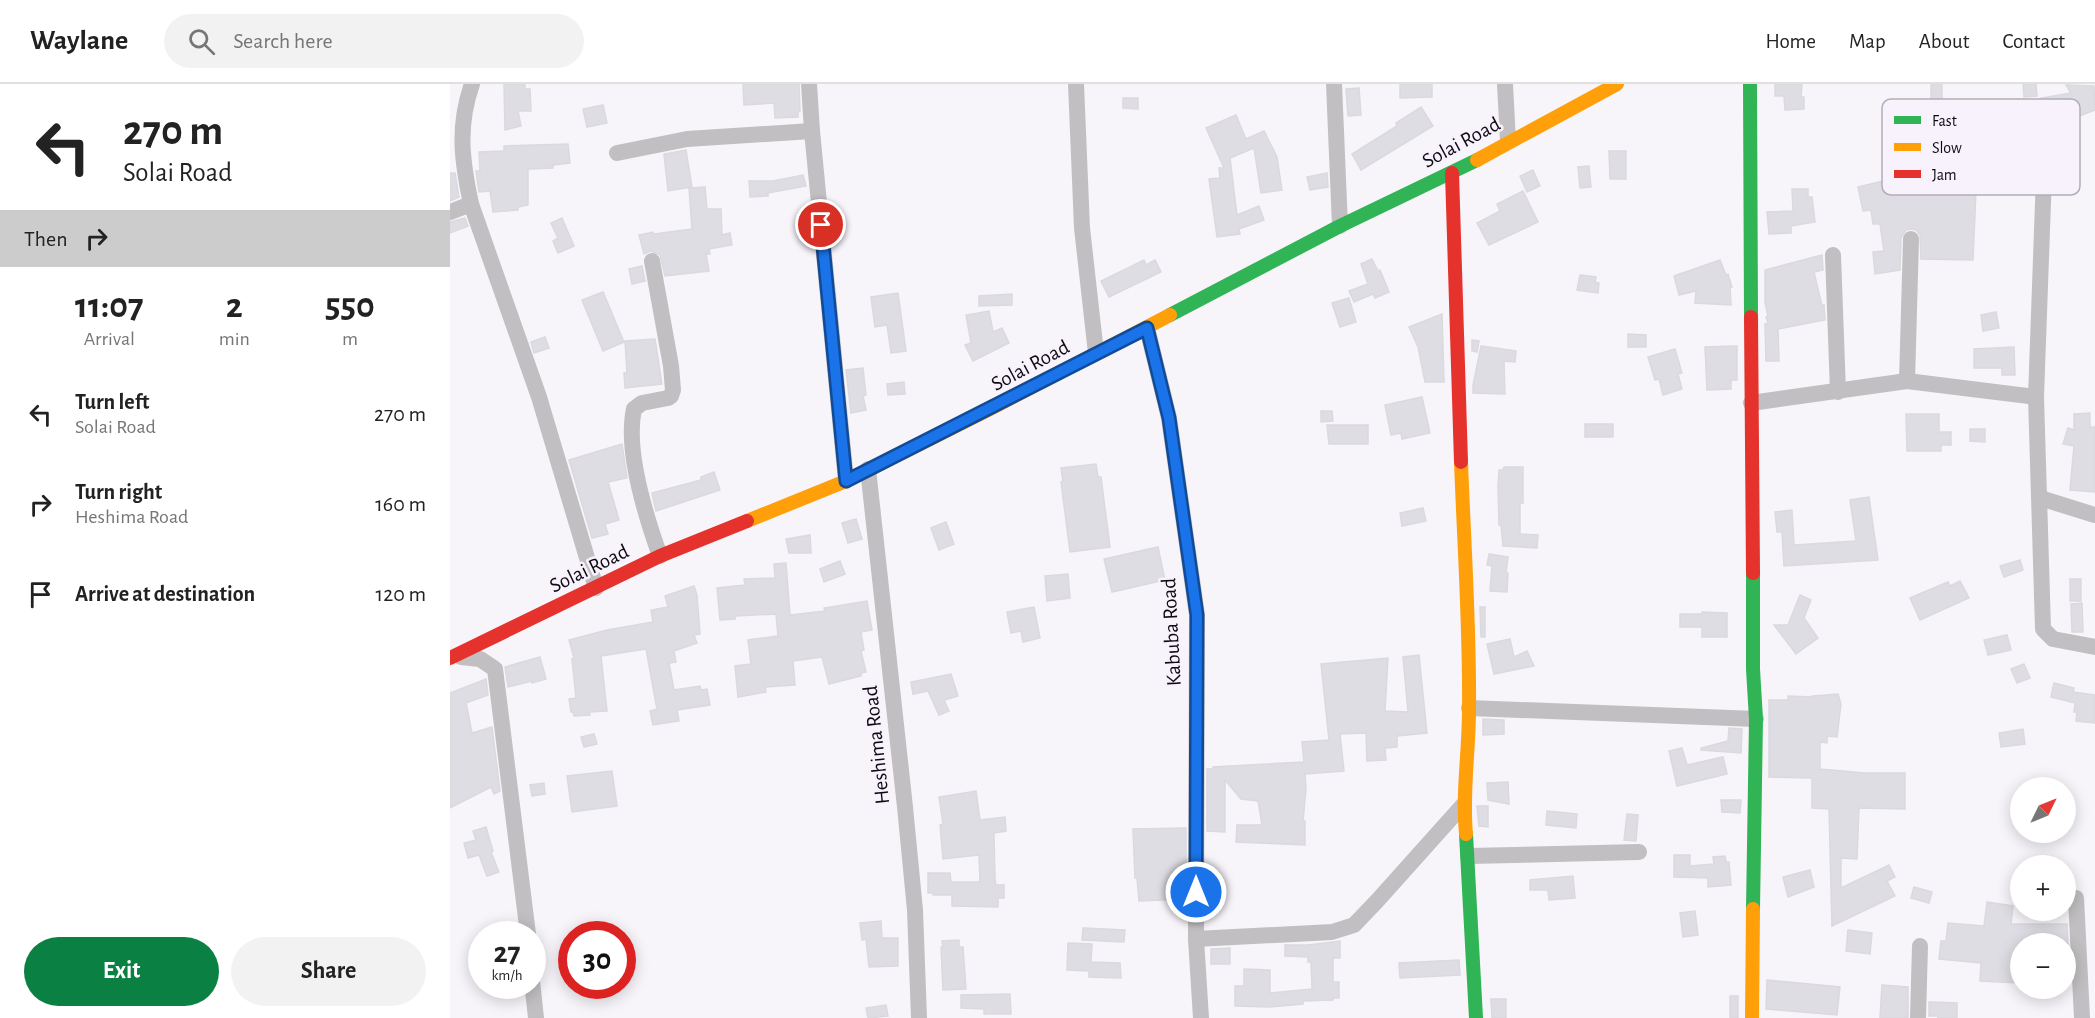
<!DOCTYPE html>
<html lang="en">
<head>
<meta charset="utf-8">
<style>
	:root { --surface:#fff; --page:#f2f2f2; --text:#222; --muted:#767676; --line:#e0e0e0; --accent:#0b8043 }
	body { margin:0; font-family:"Alegreya Sans",sans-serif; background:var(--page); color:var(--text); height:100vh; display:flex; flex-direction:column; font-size:22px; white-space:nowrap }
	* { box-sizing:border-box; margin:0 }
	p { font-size:20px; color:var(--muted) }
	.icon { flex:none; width:33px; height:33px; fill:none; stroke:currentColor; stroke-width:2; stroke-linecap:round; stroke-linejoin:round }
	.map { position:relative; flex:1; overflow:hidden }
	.panel { display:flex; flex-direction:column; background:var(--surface); width:450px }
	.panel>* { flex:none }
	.guide { background:#fff; color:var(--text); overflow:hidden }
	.needle { width:39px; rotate:47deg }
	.tools { position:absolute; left:1560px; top:693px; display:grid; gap:12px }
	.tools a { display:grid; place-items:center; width:66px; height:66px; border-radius:50%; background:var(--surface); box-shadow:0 3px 15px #0003; font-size:30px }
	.speed { position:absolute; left:18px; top:837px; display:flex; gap:12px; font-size:30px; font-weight:700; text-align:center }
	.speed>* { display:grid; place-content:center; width:78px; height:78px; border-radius:50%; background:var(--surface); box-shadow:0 3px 15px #0003; line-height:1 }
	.speed small { font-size:15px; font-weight:400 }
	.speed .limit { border:9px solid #d22; background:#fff; color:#111 }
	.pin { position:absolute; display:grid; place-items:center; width:51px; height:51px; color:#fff; margin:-26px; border:3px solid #fff; border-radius:50%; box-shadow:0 2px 6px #0007 }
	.me { position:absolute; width:66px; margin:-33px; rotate:0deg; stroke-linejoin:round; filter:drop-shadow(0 0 4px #0008) }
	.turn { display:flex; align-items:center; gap:21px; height:126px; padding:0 24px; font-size:27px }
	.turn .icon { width:78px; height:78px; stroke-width:2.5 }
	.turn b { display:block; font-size:42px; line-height:51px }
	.then { display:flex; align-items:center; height:57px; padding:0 24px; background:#0003; gap:12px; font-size:22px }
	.eta { display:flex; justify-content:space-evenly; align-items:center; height:102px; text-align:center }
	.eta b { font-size:36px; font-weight:700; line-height:42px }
	.cta { display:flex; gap:12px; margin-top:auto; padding:12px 24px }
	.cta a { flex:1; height:69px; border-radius:36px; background:var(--accent); color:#fff; font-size:24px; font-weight:700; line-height:69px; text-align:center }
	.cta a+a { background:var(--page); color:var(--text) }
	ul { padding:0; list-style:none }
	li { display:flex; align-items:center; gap:18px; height:90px; padding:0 24px }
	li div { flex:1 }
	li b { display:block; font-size:22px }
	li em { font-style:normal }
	header { display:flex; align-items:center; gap:36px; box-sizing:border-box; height:84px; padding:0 30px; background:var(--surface); border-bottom:2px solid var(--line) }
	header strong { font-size:28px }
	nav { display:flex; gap:33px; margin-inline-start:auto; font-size:21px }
	.search { width:420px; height:54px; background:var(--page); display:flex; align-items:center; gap:15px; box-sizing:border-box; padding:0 21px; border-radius:33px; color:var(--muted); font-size:22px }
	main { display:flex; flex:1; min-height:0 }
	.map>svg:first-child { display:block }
</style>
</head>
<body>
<header>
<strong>Waylane</strong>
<div class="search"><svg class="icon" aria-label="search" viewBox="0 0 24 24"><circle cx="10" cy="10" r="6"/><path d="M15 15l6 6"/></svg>Search here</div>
<nav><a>Home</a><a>Map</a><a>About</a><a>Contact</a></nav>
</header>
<main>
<section class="panel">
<div class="guide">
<div class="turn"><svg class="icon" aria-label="left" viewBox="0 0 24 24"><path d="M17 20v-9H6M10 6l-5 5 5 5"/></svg><div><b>270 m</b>Solai Road</div></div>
<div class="then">Then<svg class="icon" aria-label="right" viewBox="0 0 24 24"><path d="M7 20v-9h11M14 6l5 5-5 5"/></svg></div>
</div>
<div class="eta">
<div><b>11:07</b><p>Arrival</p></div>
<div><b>2</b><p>min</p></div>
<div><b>550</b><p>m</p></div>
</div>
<ul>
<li><svg class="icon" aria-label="left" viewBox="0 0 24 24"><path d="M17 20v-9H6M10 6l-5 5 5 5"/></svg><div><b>Turn left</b><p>Solai Road</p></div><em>270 m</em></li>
<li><svg class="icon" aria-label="right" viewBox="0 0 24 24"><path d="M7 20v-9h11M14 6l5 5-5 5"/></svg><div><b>Turn right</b><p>Heshima Road</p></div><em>160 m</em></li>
<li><svg class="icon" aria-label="arrive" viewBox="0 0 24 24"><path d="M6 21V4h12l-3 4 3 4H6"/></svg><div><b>Arrive at destination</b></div><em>120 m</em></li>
</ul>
<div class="cta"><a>Exit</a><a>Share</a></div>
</section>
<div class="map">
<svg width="1645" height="934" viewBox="0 0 1645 934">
	<rect width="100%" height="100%" fill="#f8f5fa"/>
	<g fill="#dedde4" stroke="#dad9dd" stroke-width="1.5">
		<path d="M54,0H75V5H80L81,27H68L71,42L55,46Z"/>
		<path d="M293,0H349L350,27L348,28V33L325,34L324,19L294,21Z"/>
		<path d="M950,0H982V13L950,14Z"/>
		<path d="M1325,0H1352L1351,13H1354V25L1335,26L1334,12H1325Z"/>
		<rect x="1481" y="0" width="11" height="18"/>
		<path d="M1573,0H1586L1587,12L1574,13Z"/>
		<path d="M1616,1L1644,2L1645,26L1622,35L1594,38L1591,14L1621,9Z"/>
		<path d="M909,4L911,31L898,32L896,5Z"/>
		<path d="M673,14H688V25L673,24Z"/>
		<path d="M153,21L157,39L137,43L133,25Z"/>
		<path d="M971,23L983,42L911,86L902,70L947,42L946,39Z"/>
		<path d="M786,31L796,55L814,47L827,73L832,106L811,109L804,64L780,74L787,131L809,122L814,136L789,145L790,150L767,153L759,95L770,94L769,84H774L756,44Z"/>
		<path d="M118,60L120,79L103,81V84L78,85V121L68,123V126L43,128L40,107L29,108L26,87H30L29,68L54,67V62Z"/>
		<path d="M236,66L242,103L218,107L214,70Z"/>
		<path d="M1159,67H1176V95H1160Z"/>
		<path d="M1139,82L1141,103L1130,104L1128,83Z"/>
		<path d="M1083,86L1090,102L1077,108L1070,92Z"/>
		<path d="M0,89H5L9,113L0,117Z"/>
		<path d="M877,89L878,103L860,106L857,93Z"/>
		<path d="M353,91L356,102L318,109V112L300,113L299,97H323Z"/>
		<path d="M1446,94L1449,107L1454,108L1526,106L1523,176L1471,175L1470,151L1466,146L1461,145L1456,146L1451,154L1450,186L1425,190L1423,168L1434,167L1430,140H1423L1421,126L1413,127L1408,103Z"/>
		<path d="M255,103L257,125H271L272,151L280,149L282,161L259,165L260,170H256L259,187L215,192L210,171L201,167L194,170L189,151L203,148L204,150L242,145L239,104Z"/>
		<path d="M1342,105H1358V113H1362L1365,138L1341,142V149L1319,150L1317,128L1343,127Z"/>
		<path d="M1073,107L1088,138L1039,161L1027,139L1050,127L1047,120Z"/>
		<path d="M15,134L18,142L0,149V138Z"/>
		<path d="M112,134L124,162L108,169L103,157L108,154L101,139Z"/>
		<path d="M1372,171L1373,186L1364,188L1372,222L1374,221L1375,236L1328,245L1329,277H1316L1315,240L1318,239L1316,233L1318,232L1315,219V186Z"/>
		<path d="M922,175L928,187L930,186L939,208L925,214L923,210L904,218L899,207L918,200L911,180Z"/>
		<path d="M694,176L696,181L705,176L711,188L659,213L651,197Z"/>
		<path d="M1270,176L1276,191L1278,190L1282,203H1280L1281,221L1245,219L1246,207L1229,211L1224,192Z"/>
		<path d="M192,182L195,197L182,200L179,185Z"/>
		<path d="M1130,191L1146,193L1145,198L1149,199L1148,209L1127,206Z"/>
		<path d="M153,208L174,258L153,267L132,216Z"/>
		<path d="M448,209L456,267L441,269L437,241L425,243L421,213Z"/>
		<path d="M562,210V221L529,222V212Z"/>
		<path d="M899,214L906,238L890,243L882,219Z"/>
		<path d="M539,227L543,248L552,244L559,259L523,277L515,261L521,259L516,231Z"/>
		<path d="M1546,228L1549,244L1533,247L1531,231Z"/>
		<path d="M992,230L994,298H975L968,263L959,243Z"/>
		<path d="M1178,250L1196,251V263H1178Z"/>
		<path d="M95,253L99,264L84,269L81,258Z"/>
		<path d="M205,255L212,300L175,304L174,289H177L175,257Z"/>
		<path d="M1022,256L1029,257L1027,268L1022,267Z"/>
		<path d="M1031,262L1066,267L1065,278L1054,277L1055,310L1023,309V301Z"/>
		<path d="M1287,262V296H1281V305L1257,306L1255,263Z"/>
		<path d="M1564,263L1565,291H1552V284H1524V265Z"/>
		<path d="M1225,265L1232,289L1228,290L1232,305L1213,311L1209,295L1205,296L1198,273Z"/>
		<path d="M413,284L416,311L413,312L416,326L401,329L396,286Z"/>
		<path d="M454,298L455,310L438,311L437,300Z"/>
		<path d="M972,313L980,349L952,355L951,349L941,351L935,321Z"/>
		<path d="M871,327H882L883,337L871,338Z"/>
		<path d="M1640,329V343H1645V408L1620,406L1624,362L1613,360L1618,344L1624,346V330Z"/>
		<path d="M1456,330H1489V348H1501V361H1491V367H1457Z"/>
		<rect x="1135" y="340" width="28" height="13"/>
		<path d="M877,341H918V360H879Z"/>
		<path d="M1520,345H1535V358L1520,357Z"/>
		<path d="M172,360L177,394L158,398L169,436L155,440L158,450L142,454L119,376Z"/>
		<path d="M646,380L648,393H651L660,463L620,468L611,398L613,397L611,384Z"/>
		<path d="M1054,383H1073V419H1070V450L1088,451L1087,464L1053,462L1051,441H1049L1048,402L1049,386H1053Z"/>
		<path d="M264,388L270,406L206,427L202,409L251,396V393Z"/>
		<path d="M1419,413L1428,476L1334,482L1332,448H1327L1325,428L1342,426L1344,461L1406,457L1400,416Z"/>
		<path d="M973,424L976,437L952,442L950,429Z"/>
		<path d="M406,435L412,455L398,459L392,439Z"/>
		<path d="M496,438L504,460L489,466L481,444Z"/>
		<path d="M360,451L361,469H339L336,455Z"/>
		<path d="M708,463L715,496L662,508L654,475Z"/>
		<path d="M1039,470L1058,473L1056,489H1058L1057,508L1040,507L1042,482L1037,481Z"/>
		<path d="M1570,476L1573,486L1554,493L1550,482Z"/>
		<path d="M390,477L395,490L374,498L370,485Z"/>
		<path d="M336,479L340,531L375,527L374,524L417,517L422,546L411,548L414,566L411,567L416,588L411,589V592L379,600L372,573L343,577L345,601L315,603L316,608L288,613L285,582L301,580L298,556L328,552L326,530L285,532V535L270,536L267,504L295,501L294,495L325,494L324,480Z"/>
		<path d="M618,490L620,514L597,517L595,492Z"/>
		<rect x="1620" y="495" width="11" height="22"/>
		<path d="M1510,497L1519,514L1470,536L1460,514L1498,498L1500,502Z"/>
		<path d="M244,502L247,511L250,550L244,551L247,559L224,567L226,578L219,579L224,606L250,602L251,606L257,605L260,621L227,626L229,637L203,641L200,627L207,625L196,565L151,572L157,627L139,628L140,631L124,632L123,628H121L119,615L126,614L122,575L124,574L119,556L157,546L203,538L201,526L218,523L215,512Z"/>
		<path d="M1350,511L1361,516L1354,534L1368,554L1346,570L1324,541H1338Z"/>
		<path d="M1632,519L1633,548H1622L1621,520Z"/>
		<path d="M584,523L590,554L573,558L571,547L561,549L557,528Z"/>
		<path d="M1030,523H1035V553H1031Z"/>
		<path d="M1252,528L1277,529V553H1252V543H1230V530H1252Z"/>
		<path d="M1557,551L1561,566L1538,571L1534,556Z"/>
		<path d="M1060,555L1064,573L1077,567L1084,582L1044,590L1037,560Z"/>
		<path d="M969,571L977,649L947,652V663L935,664L936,676L917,677L916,649L890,650L894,687L855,690L856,705L853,737H855V761L786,758L787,741H812L808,717L791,715L775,696V748L757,747V685H763V683L854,678L852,658L879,656L871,580L938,574L935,627L958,628L953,573Z"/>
		<path d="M90,573L96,595L82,599V597L58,603L55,583Z"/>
		<path d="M1574,580L1580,594L1567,599L1561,585Z"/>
		<path d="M501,590L508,612L494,616L499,627L489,631L478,607L463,610L461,598Z"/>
		<path d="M36,595L38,611L16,619L22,649L42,643L50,707L44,710L41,703L0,724V609Z"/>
		<path d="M1604,599L1624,604L1623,608L1645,611V639L1626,637L1627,628H1624L1625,619L1601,613Z"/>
		<path d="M1388,610L1391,620L1387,653L1377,652V659L1370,658V685L1415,689H1455V725L1409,724L1407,775L1391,774V804L1439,781L1445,793L1437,797L1445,812L1382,842L1379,725L1362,724V694L1319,693V616H1338V612L1363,613L1362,612Z"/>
		<path d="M1033,635L1054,636V650L1033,651Z"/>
		<path d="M1279,644L1292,645L1291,669L1251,666V664L1278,657Z"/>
		<path d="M1573,645L1575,660L1551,663L1549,649Z"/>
		<path d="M144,650L147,660L134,663L131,653Z"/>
		<path d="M1232,664L1237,681L1273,673L1277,690L1227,702L1219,667Z"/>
		<path d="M162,687L167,722L122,728L117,692Z"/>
		<path d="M1058,698L1059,720L1038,716L1037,699Z"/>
		<path d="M94,699L95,710L82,712L80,701Z"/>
		<path d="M526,707L530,736L555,733L556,747L544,749L545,796L546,801H554V814H548V823L502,822V811H483V809H478V789H500L501,798H530L529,771L493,775L490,741L493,740L489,713Z"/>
		<path d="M1271,716H1291L1290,729L1272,728Z"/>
		<path d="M1027,722H1038V743L1029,742Z"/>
		<path d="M1097,727L1127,730L1126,744L1096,741Z"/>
		<path d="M1177,730L1188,731L1186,757L1174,756Z"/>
		<path d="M36,743L43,767L41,768L49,788L37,792L29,771L18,774L14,759L26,756L23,747Z"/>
		<path d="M736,744V815L689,817L687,794H685L683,745Z"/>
		<path d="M1224,771H1240V782L1264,780L1263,773L1275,772L1276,778H1279L1281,801L1258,803V794L1224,793Z"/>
		<path d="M1360,786L1364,803L1338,813L1333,793Z"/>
		<path d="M1123,792L1125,814L1099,816L1098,806H1080V796Z"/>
		<path d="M1464,803L1482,808L1479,819L1461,814Z"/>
		<path d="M1537,818L1563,822L1561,840H1617L1618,860H1570V899L1530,897L1531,879L1489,875L1491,857H1496L1498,839L1534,842Z"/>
		<path d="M1245,827L1248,851L1233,853L1230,829Z"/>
		<path d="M431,837L432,854H448V882L419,883L416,855L412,856L410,839Z"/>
		<path d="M633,844L675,846L674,858L632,856Z"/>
		<path d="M1398,846L1422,849L1420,870L1396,867Z"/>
		<path d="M509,856V863H513L516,905L493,906L491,863H493L492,857Z"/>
		<path d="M890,857V874H883V898H889V914H883V916L853,917V920L819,923L785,922V902H794V885L820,886V909L862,905L861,878H858V873L835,872V861H858Z"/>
		<path d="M618,859L642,860L641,878L670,879L671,894L639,893V887L617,886Z"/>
		<path d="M780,864V880H761V865Z"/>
		<path d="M1009,876L1010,891L950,894L949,879Z"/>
		<path d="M1317,896L1390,903L1387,931L1316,925Z"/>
		<path d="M1432,901L1458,903V934H1430Z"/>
		<path d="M560,910L561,930H534V925L511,924V911Z"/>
		<rect x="1280" y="912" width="8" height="22"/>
		<path d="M1041,915H1056V934H1042Z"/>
		<path d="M1479,918L1507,919V934H1488V932H1479Z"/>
		<path d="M436,921L438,932L418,934L416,924Z"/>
	</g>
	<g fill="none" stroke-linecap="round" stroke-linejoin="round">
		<g stroke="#c1bfc1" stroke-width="16">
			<path d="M22,0C7,43 12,77 21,120L89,313L146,504"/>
			<path d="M359,0L362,47L396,397"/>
			<path d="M626,0L632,144L646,269"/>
			<path d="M884,0L890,142"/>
			<path d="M1055,0L1058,57"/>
			<path d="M167,69L237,55L362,47"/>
			<path d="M1594,91L1586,313L1593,545L1603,555L1645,563"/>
			<path d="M0,128L21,120"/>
			<path d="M1383,171L1388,308"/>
			<path d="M202,177L221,282L223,306L221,312L218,314L192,319L184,325C175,366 196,433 210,472"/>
			<path d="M697,244L719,334L747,531L746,855L751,934"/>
			<path d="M1457,297L1461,155"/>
			<path d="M1301,319L1457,297L1586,313"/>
			<path d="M418,385L455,723L465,826L469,934"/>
			<path d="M1590,414L1645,431"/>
			<path d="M11,573L30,575L45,585L78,850"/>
			<path d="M1019,624L1306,635"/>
			<path d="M1018,772L1189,768"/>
			<path d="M1626,814L1632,934"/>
			<path d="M746,855L882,848L904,841L927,817L1013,721"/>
			<path d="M82,897L86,934"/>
			<path d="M1468,934L1470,862"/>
		</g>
		<g stroke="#30b455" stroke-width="14">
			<path d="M1300,0L1301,233"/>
			<path d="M720,231L890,142L1027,76"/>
			<path d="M1303,489V585L1306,635L1303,825"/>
			<path d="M1016,750L1026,934"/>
		</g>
		<g stroke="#ff9f0a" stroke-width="14">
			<path d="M1027,76L1167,0"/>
			<path d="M1011,378C1014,460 1020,544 1019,626C1019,668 1012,709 1016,750"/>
			<path d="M297,437L396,397L542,324L720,231"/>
			<path d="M1302,934L1303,825"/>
		</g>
		<g stroke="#e5322d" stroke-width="14">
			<path d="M1002,89L1011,378"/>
			<path d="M1301,233L1303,489"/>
			<path d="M0,574L210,472L297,437"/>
		</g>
	</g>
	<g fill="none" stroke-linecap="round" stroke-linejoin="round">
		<defs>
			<path id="route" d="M371,141L396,397L697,244L719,334L747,531L746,808"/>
		</defs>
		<use href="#route" stroke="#114b97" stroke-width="15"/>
		<use href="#route" stroke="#1a73e8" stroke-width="10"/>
	</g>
	<g text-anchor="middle" stroke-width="5" stroke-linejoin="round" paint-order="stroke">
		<g font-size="21" fill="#0d0b0f" stroke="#f8f2fd">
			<text transform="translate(1011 58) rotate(-28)" y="7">Solai Road</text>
			<text transform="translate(580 281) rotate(-28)" y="7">Solai Road</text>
			<text transform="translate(139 484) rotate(-26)" y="7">Solai Road</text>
			<text transform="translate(721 548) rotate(-93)" y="7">Kabuba Road</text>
			<text transform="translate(426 661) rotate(-96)" y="7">Heshima Road</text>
		</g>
	</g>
	<rect x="1432" y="15" width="198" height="96" rx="9" fill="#f8f2fd" stroke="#b2adb6" stroke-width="1.5"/>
	<rect x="1444" y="32" width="27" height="8" fill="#30b455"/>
	<rect x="1444" y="59" width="27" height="8" fill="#ff9f0a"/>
	<rect x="1444" y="86" width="27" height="8" fill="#e5322d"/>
	<g font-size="16" fill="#0d0b0f">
		<text x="1482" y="42">Fast</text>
		<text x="1482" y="69">Slow</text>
		<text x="1482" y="96">Jam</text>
	</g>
</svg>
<div class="tools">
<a><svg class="needle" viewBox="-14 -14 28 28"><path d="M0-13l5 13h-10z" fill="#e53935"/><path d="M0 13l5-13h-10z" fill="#767676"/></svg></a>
<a>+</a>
<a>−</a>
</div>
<div class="speed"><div>27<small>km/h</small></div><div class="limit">30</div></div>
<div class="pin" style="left:371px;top:141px;background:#d93025"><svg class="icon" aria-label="arrive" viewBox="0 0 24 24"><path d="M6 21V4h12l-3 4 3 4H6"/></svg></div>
<svg class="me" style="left:746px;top:808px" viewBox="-20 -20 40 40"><circle r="17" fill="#1a73e8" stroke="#fff" stroke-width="3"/><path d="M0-11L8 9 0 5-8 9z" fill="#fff"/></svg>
</div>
</main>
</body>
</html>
